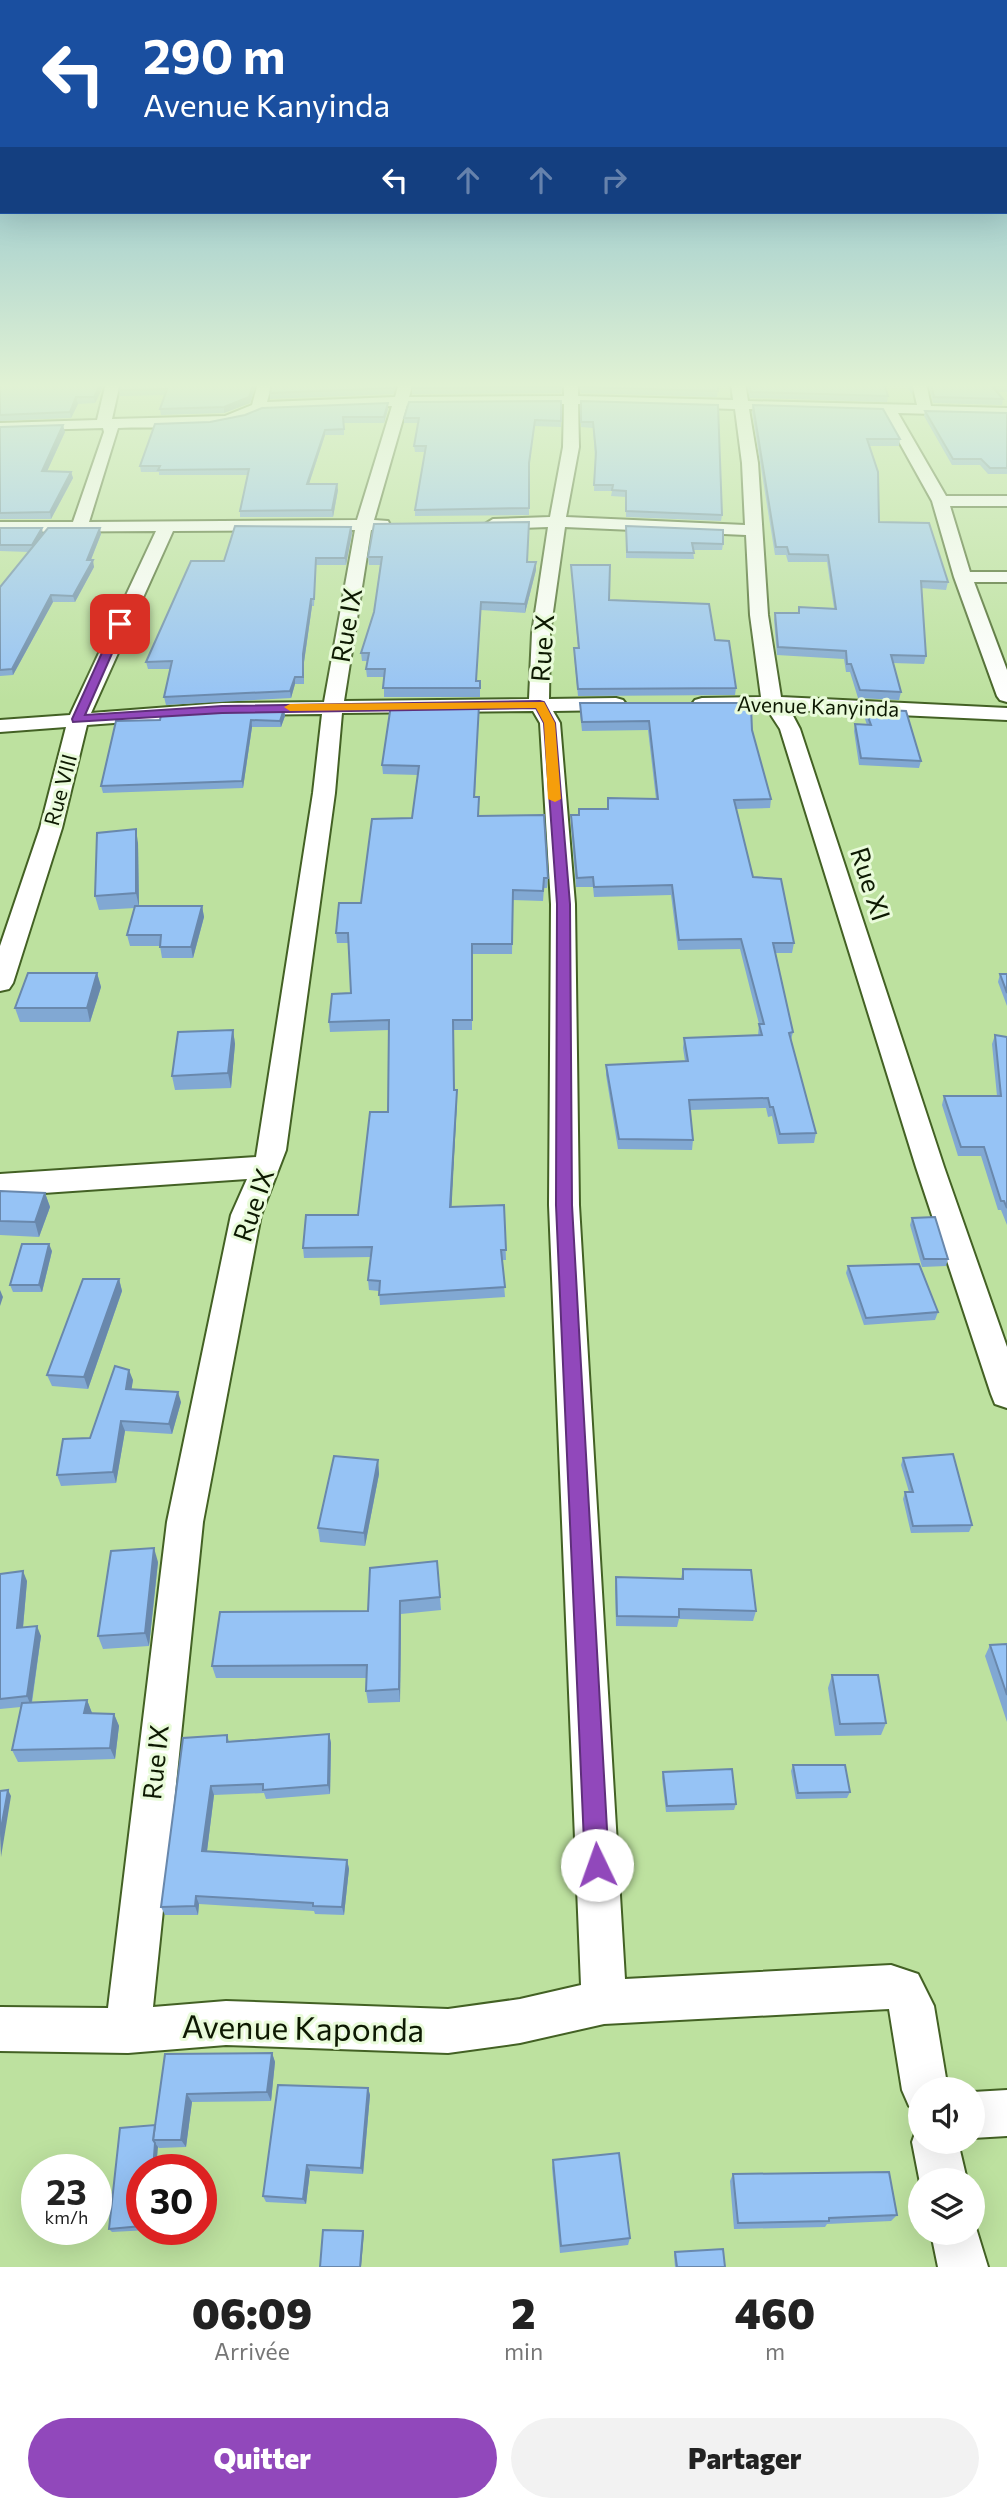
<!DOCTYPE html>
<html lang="fr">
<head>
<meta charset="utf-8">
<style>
	:root { --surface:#fff; --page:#f2f2f2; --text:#222; --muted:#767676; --accent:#9148bb }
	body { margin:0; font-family:Commissioner,sans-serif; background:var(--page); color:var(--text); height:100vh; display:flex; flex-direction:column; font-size:26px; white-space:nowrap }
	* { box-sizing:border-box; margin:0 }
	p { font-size:23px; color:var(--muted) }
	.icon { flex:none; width:38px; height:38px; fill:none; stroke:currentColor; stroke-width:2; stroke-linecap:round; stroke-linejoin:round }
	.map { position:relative; height:2267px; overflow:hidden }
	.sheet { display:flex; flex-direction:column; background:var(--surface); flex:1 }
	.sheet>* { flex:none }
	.banner { position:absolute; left:0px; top:0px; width:1008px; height:214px; box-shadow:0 7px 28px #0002; background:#1a4fa0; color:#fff; overflow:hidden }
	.buttons { position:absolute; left:908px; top:2077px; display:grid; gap:14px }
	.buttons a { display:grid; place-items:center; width:77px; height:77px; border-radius:50%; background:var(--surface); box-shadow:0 7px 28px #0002; font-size:35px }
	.speed { position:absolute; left:21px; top:2154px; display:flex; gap:14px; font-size:35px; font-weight:700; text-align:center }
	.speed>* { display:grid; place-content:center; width:91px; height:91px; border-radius:50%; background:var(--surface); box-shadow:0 7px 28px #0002; line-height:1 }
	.speed small { font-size:18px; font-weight:400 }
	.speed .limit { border:10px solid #d22; background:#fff; color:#111 }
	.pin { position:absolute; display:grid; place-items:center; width:60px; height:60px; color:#fff; margin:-30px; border-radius:14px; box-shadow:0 4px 10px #0006 }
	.me { position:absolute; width:77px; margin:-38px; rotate:357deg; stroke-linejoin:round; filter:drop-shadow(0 0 5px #0008) }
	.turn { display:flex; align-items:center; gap:24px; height:147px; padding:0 28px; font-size:32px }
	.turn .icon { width:91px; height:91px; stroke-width:2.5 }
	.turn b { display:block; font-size:49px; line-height:60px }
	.lanes { display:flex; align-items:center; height:66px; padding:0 28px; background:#0003; justify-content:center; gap:35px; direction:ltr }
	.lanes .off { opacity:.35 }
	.eta { display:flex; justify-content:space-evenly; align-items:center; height:119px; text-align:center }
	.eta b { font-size:42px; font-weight:800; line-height:49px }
	.action { display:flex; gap:14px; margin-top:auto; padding:14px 28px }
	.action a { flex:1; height:80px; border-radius:42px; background:var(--accent); color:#fff; font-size:28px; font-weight:800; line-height:80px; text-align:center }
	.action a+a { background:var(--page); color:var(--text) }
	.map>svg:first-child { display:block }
</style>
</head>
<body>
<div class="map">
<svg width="1007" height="2267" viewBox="0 0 1007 2267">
	<rect width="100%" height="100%" fill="#bde19f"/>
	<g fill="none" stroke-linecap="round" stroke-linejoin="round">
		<defs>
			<g id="minor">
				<path d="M106,383H120L112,419L225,416L252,405L258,383H272L267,402L395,397L399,383H413L409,397L564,396V383H578V396L733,400L731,383H745L748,401L917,405L912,383H926L931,406L1007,408V416L898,413L946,496H1007V506H950L970,572H1007V582H974L1007,670V702L1000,700L997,696L954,577L932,501L883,413L749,409L758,463L768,615L781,697L1007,708V720L790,710L800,729L944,1167L1007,1347V1408L995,1404L991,1394L916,1167L780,729L767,709L702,710L695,708L692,704L695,700L702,698L761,697L750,615L746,535L565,527L550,633L549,699L616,698L623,700L626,704L623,708L616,710L553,711L560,723L575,904L579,1205L625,1979L891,1965L918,1974L934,2006L948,2090H920V2111L909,2106L902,2090L889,2009L604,2024L520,2043L448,2053L226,2045L128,2053L0,2051V2007L108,2008L167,1522L231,1215L247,1179L0,1196V1174L256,1157L313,793L322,714L222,715L87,725L62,828L13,983L9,989L0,991V946L40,828L66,727L0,732V720L70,715L156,531L0,532V522H73L104,432L103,428L0,431V423L97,420ZM564,404L563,447L550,517L493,519L485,524L493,529L548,527L532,633L529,699L344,701L371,530L388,529L390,525L388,521L374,520L407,405ZM578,404L735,409L742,463L745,525L566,517L579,447ZM392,406L357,520L89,522L118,428C165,426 219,433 262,411ZM355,530L324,702L222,703L91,713L173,531ZM533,711L540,723L551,904L549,1205L581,1985L520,1999L448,2009L226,2001L153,2007L203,1522L261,1215L286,1150L335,793L342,713Z"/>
				<path d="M1007,2090V2136L973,2138V2092Z"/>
				<path d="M918,2125H920V2142H958L967,2180H920V2183L912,2142Z"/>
				<path d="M973,2218L988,2267H938L931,2233H973Z"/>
			</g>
		</defs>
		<use href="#minor" stroke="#436124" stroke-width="4"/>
		<use href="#minor" fill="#fff" fill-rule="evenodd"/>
	</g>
	<g fill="#81a8d3">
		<path d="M0,383H105L95,403L78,404L71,418L0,421Z"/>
		<path d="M257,383L250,403L224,413L161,415L160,409L165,395L120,396L119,390Z"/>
		<path d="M398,383L393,394L270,399V393Z"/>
		<path d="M562,383L561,393L412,394V388Z"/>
		<path d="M579,383H718V391L717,397L581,393Z"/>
		<path d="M746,383H884L888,396L887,402L750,398Z"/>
		<path d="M905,383H912L913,389L912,395Z"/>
		<path d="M928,383H1007V392H997L1003,399L1002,405L933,403Z"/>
		<path d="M561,401V427L534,426L529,468V515L415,516V510L425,452H415L414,446L418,423H404V418Z"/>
		<path d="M581,401L722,515L721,521L626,517V497L611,496L612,491H594L595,458L593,428L581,427Z"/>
		<path d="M388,403V409L384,423H344V435H325L309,484L338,490L333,517H240V511L248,475H159V472H141L140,466L210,422Z"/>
		<path d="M753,405L900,439L899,446H869L879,522L948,582L946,590L921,588L926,656L924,664L893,663L901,692L899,700L858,698L850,672H846L844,659L777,655L774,620L775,613H798L799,607L834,608L827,562H788L786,555H775L752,412Z"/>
		<path d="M925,411L1007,413V474H988L980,465H952L924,416Z"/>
		<path d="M0,427L65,432L47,471L71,472L73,478L51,519H0Z"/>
		<path d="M351,527L352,533L346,565H316L314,606H312L304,662V684H295L291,698L166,705L164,697L170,669H148L146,662L224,561Z"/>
		<path d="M0,528L43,534H101L91,560L94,567L75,602H53L13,675L0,676V587L29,552L0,551Z"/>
		<path d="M626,532L723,544L722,550H693L694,559L626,558Z"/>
		<path d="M368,557L536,562V570L525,613L481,610L476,681H480V697H384V677H367L366,669L367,661H362L361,653L374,612L380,565H369Z"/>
		<path d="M571,565L609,600L715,640L736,688L735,695L578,696L574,655V648H578Z"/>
		<path d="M580,703L740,707L752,730L771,799L770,808L736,809L753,877L794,943L792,953H775L793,1032L791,1040L816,1133L814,1143L778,1144L772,1116L768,1117L766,1108L690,1110L693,1140L692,1150L618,1149L606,1075V1065L685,1061L683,1048L684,1038L758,1036L759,1024L740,949L678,950L671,895L594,897L593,887H576L571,825V815H579V809H607L608,798L656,799L648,730L582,731L580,712Z"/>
		<path d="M479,705L475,797H479V816L548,878L547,888H544L543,901L513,900L512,954H472V1030H453L454,1090L457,1100L451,1207L504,1205L506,1260H502L505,1297L380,1305L379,1291L369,1290L368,1280L371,1257L304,1258L303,1248L358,1215L388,1112L389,1030L330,1032L329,1022L351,993L349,943H337L336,933L361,903L412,818L418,775L383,774L382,765Z"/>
		<path d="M284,709L285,716L281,727H252L243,788L103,793L101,786L160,720Z"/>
		<path d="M865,709L921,761L919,768L859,765L854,731L855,724L867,725L864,716Z"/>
		<path d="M138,843L139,906H202L204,917L193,958H162L160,946H130L127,935L135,908L99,910L95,896Z"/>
		<path d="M97,973L101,987L90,1022H20L15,1008Z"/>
		<path d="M1000,974H1007V1006L998,982Z"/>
		<path d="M233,1030L235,1044L231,1088L175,1090L172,1076Z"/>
		<path d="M995,1035L1007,1037V1225L1001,1210H998L981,1156H958L942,1105L944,1096H997L992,1044Z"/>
		<path d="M0,1191L45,1193L50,1207L39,1237L0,1235Z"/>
		<path d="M912,1218L948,1259L946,1266L922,1267L910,1225Z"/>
		<path d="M52,1251L42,1292H13L10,1285Z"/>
		<path d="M848,1266L938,1312L935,1320L864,1325L846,1273Z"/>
		<path d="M119,1279L122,1291L88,1389L52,1386L47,1375Z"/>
		<path d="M133,1380L131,1389L181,1402L172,1434L125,1431L116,1483L61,1486L57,1475L90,1438Z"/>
		<path d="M903,1458L972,1525L969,1532L911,1533L903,1499L905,1492H909L901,1465Z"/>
		<path d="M378,1460L379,1474L365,1546L320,1542L318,1528Z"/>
		<path d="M437,1561L441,1610L401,1614L400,1702L368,1703L366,1691L367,1678H216L212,1666L368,1611Z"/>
		<path d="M158,1562L149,1646L103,1649L98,1636Z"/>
		<path d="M683,1569L756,1611L753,1621L679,1619L677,1627L616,1626L615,1587L616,1577L681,1579Z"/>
		<path d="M0,1574L27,1581L23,1628L41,1636L32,1703L87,1700L92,1713L114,1714L119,1726L115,1759L18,1762L12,1750L21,1707L0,1709Z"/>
		<path d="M1007,1644V1722L985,1656L990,1645Z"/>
		<path d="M832,1675L886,1723L881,1735L835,1736L828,1688Z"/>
		<path d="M329,1734L331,1743L330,1794L266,1799L264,1793L214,1795L207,1851L347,1860L349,1869L344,1915L315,1914L314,1911L199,1904L198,1915H165L161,1907L227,1735L229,1741Z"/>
		<path d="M793,1765L850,1792L847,1798L796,1799L791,1771Z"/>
		<path d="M663,1772L736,1804L734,1810L666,1812L662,1778Z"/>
		<path d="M272,2053L275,2062L271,2101L192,2102L186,2147L159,2148L158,2147L142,2170V2230H149L112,2232L109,2229L155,2125L165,2054Z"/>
		<path d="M368,2088L370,2095L363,2174L310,2171L306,2204L266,2202L263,2196Z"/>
		<path d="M553,2160L630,2238L628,2245L560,2253L552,2168Z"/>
		<path d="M733,2174L897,2215L891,2221L827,2224L825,2227L734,2229L730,2181Z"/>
		<path d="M675,2252L725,2267H675L674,2255Z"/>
	</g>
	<g fill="#6988ac">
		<path d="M101,383H105L95,403L94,397Z"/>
		<path d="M254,383H257L250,403L224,413V407Z"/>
		<path d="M395,383H398L393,394V388Z"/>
		<path d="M76,397L78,404L71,418L70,412Z"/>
		<path d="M388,403V409L384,423V417Z"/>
		<path d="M63,425L65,432L44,478L42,471Z"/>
		<path d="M325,430V435L307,490V484Z"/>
		<path d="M71,472L73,478L51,519L50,512Z"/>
		<path d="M337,484L338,490L333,517L332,510Z"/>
		<path d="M351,527L352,533L346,565L345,558Z"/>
		<path d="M42,528L43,534L34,552L32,545Z"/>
		<path d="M100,528L101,534L88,567L87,560Z"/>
		<path d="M93,560L94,567L75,602L73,596Z"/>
		<path d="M536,562V570L525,613V604Z"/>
		<path d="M51,595L53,602L13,675L12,669Z"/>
		<path d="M311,599L312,606L304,662V684L303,654Z"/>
		<path d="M295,677V684L291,698L290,691Z"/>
		<path d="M284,709L285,716L281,727L280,721Z"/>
		<path d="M251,720L252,727L243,788L242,781Z"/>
		<path d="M136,829L138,843L139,907L136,893Z"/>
		<path d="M202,906L204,917L193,958L191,947Z"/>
		<path d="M97,973L101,987L90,1022L87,1008Z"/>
		<path d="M233,1030L235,1044L231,1088L228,1073Z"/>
		<path d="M457,1090V1100L451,1218L450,1207Z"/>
		<path d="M45,1193L50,1207L39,1237L35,1222Z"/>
		<path d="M49,1244L52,1251L42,1292L39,1285Z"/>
		<path d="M119,1279L122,1291L88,1389L84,1377Z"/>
		<path d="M0,1290L3,1297L0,1306Z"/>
		<path d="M129,1370L133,1380L130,1399L126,1389Z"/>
		<path d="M178,1392L181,1402L172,1434L169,1424Z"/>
		<path d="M121,1421L125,1431L116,1483L113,1472Z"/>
		<path d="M378,1460L379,1474L365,1546L364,1533Z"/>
		<path d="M154,1548L158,1562L149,1646L145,1633Z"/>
		<path d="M23,1571L27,1581L22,1638L17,1628Z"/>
		<path d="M400,1601L401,1614L400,1702L399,1689Z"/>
		<path d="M37,1626L41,1636L31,1706L27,1696Z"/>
		<path d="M87,1700L92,1713L90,1726L84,1713Z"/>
		<path d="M114,1714L119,1726L115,1759L110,1748Z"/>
		<path d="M329,1734L331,1743L330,1794L328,1785Z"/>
		<path d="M211,1786L214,1795L206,1859L202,1851Z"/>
		<path d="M8,1790L11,1796L1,1857L0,1834Z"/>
		<path d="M347,1860L349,1869L344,1915L342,1907Z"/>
		<path d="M196,1896L199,1904L198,1915L195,1906Z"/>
		<path d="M272,2053L275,2062L271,2101L267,2092Z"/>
		<path d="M368,2088L370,2095L363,2174L361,2168Z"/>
		<path d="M187,2094L192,2102L186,2147L181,2140Z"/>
		<path d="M155,2143L158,2147L156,2170H153Z"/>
		<path d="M307,2165L310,2171L306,2204L303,2199Z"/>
		<path d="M363,2231L364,2234L361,2267H360Z"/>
	</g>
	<g fill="#96c3f5" stroke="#6988ac" stroke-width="2">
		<path d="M0,383H101L94,397H76L70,412L0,415Z"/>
		<path d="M120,383H254L249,397L224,407L160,409L167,389L119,390Z"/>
		<path d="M272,383H395L393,388L270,393Z"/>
		<path d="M413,383H562V387L412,388Z"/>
		<path d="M580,383H718V391L581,387Z"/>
		<path d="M749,383H884L888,396L751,392Z"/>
		<path d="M931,383H1007V386H992L1003,399L934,397Z"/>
		<path d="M561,401V421L535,420L529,463V508L415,510L426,446H414L419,418H404L409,402Z"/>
		<path d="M581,401L718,405L722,515L626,511V491L612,490L613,485H594L596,452L593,422H581Z"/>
		<path d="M388,403L384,417H343L344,429L325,430L307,484H337L332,510L240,511L249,469L158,470L160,466H140L155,424L210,422L245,415L262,408Z"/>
		<path d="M753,405L883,409L900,439H867L878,472L879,522L929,523L948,582L921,581L926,656L891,655L901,692L860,690L851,664H847L846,651L778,647L775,613H799V607L836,609L828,555L789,554L787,547H776Z"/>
		<path d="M925,411L1007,413V468H990L981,459H953Z"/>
		<path d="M63,425L42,471L71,472L50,512L0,513V427Z"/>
		<path d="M529,522L527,562H536L525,604L481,602L476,681H480V688H383L385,669H366L369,653H361L374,612L382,557H368L374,524Z"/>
		<path d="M235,526L351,527L345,558H316L314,599H311L303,654V677H295L290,691L164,697L172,661L146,662L191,561H224Z"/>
		<path d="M626,526L723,530V544L692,543L694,553L627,552Z"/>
		<path d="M0,528H42L32,545H0Z"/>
		<path d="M48,528H100L87,560H93L73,596L51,595L12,669L0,670V587Z"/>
		<path d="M571,565H610L609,600L709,604L715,640L729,641L736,688L578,689L574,648H579Z"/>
		<path d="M580,703H739L740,707H751L752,730L771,799L734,800L753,877L781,879L794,943H773L793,1032L789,1033L816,1133L780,1134L773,1107H770L768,1098L689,1100L693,1140L619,1139L606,1065L688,1061L684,1038L762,1035L759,1024H764L741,939L679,940L672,885L594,887L593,877L577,878L571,815H579V809H608V798L658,799L649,721L582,722Z"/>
		<path d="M391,705H479L474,797H479L478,816L544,815L548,878H544L543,891L513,890L512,944H472V1020H453L454,1090H457L450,1207L504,1205L506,1250H501L505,1287L379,1295L380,1281L368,1280L372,1247L303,1248L306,1215H358L370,1112H388L389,1020L329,1022L332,994L351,993L348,933H336L339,903H361L372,819L412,818L419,766L382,765Z"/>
		<path d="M284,709L280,721L251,720L242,781L101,786L116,721L160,720L161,715Z"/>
		<path d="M865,709L906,711L921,761L861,758L855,724L871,725Z"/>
		<path d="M136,829V893L95,896L97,833Z"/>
		<path d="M135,906H202L191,947H160L161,935H127Z"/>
		<path d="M28,973H97L87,1008H15Z"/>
		<path d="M1000,974H1007V993Z"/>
		<path d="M233,1030L228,1073L172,1076L178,1032Z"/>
		<path d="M995,1035L1007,1037V1208L1004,1201H1001L984,1147H961L944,1096H1001Z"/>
		<path d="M0,1191L45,1193L35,1222L0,1221Z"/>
		<path d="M935,1217L948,1259H924L912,1218Z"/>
		<path d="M22,1244H49L39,1285H10Z"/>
		<path d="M919,1264L938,1312L866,1318L848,1266Z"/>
		<path d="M83,1279H119L84,1377L47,1375Z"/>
		<path d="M115,1366L129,1370L126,1389L178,1392L169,1424L121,1421L113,1472L57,1475L63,1439L90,1438Z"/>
		<path d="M953,1454L972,1525L913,1526L905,1492H913L903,1458Z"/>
		<path d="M334,1456L378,1460L364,1533L318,1528Z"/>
		<path d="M154,1548L145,1633L98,1636L111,1551Z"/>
		<path d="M437,1561L440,1597L400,1601L399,1689L366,1691L367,1665L212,1666L220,1612L368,1611L370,1568Z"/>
		<path d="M683,1569L751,1570L756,1611L679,1609V1617L617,1616L616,1577L683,1579Z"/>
		<path d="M23,1571L17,1628L37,1626L27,1696L0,1699V1574Z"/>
		<path d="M1007,1644V1695L990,1645Z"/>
		<path d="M832,1675H878L886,1723L840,1724Z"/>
		<path d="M87,1700L84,1713L114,1714L110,1748L12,1750L22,1703Z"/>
		<path d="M329,1734L328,1785L263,1790V1784L211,1786L202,1851L347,1860L342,1907L313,1906V1903L196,1896L195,1906L161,1907L183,1738L227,1735V1742Z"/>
		<path d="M793,1765H845L850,1792L798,1793Z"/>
		<path d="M732,1769L736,1804L667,1806L663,1772Z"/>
		<path d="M8,1790L0,1834V1791Z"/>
		<path d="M272,2053L267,2092L187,2094L181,2140H153L165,2054Z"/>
		<path d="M278,2085L368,2088L361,2168L307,2165L303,2199L263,2196Z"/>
		<path d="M155,2125L153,2140L155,2143L153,2170H142V2226L109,2229L120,2128Z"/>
		<path d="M619,2153L630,2238L561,2246L553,2160Z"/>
		<path d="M889,2172L897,2215L829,2218V2221L738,2223L733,2174Z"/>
		<path d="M323,2230L363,2231L360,2267H320Z"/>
		<path d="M723,2249L725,2267H677L675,2252Z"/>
	</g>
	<linearGradient id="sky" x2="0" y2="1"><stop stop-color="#65aac8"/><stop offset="0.55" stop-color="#e1f2d4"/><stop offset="1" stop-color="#e1f2d4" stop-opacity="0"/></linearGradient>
	<rect width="1007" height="701" fill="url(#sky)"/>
	<path fill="#9148bb" stroke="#5e2f7a" stroke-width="2" d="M120,621L125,624L85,715L222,706L540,701L544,702L555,723L570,904L572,1205L609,1865L605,1873L597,1876L589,1873L585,1865L556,1205L557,904L544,723L536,708L222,713L73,722L72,719L115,624Z"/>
	<path fill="#f59e0b" d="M544,702L555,723L561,799L555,802L548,799L544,723L536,708L290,711L284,707L290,704Z"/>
	<g text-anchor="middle" stroke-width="6" stroke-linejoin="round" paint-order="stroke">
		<g font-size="21" fill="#0d1902" stroke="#e9fbda">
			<text transform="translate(818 707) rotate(2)" y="7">Avenue Kanyinda</text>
			<text transform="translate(61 790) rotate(-75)" y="7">Rue VIII</text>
		</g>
		<g font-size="26" fill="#0d1902" stroke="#e9fbda">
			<text transform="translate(347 625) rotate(-80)" y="9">Rue IX</text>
			<text transform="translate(543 648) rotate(-86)" y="9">Rue X</text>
			<text transform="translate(870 884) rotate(72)" y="9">Rue XI</text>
			<text transform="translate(254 1205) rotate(-71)" y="9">Rue IX</text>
			<text transform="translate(156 1762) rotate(-84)" y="9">Rue IX</text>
		</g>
		<g font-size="32" fill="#0d1902" stroke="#e9fbda">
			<text transform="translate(303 2029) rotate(1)" y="11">Avenue Kaponda</text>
		</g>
	</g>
</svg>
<div class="buttons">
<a><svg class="icon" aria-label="sound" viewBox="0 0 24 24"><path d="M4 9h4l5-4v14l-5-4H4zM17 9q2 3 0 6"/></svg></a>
<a><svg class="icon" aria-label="layers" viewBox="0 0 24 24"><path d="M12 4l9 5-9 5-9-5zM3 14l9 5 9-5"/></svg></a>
</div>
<div class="speed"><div>23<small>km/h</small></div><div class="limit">30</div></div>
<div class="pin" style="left:120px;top:624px;background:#d93025"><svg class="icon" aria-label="arrive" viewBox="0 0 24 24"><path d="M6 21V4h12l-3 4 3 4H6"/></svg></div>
<svg class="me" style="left:597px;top:1865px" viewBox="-20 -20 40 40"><circle r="19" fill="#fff"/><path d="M0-13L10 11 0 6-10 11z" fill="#9148bb"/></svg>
<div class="banner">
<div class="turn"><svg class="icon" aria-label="left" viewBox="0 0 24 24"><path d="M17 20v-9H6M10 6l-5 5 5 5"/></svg><div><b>290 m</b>Avenue Kanyinda</div></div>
<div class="lanes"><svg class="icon" aria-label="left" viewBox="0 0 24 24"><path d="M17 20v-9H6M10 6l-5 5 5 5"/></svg><svg class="icon off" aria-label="ahead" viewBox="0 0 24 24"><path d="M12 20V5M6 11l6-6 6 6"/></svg><svg class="icon off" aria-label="ahead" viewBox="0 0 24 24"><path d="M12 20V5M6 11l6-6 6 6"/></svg><svg class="icon off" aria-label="right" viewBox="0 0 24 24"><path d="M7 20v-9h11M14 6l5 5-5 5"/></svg></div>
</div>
</div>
<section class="sheet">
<div class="eta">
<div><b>06:09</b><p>Arrivée</p></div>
<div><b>2</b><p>min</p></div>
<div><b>460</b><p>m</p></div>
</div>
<div class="action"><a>Quitter</a><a>Partager</a></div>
</section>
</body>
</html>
